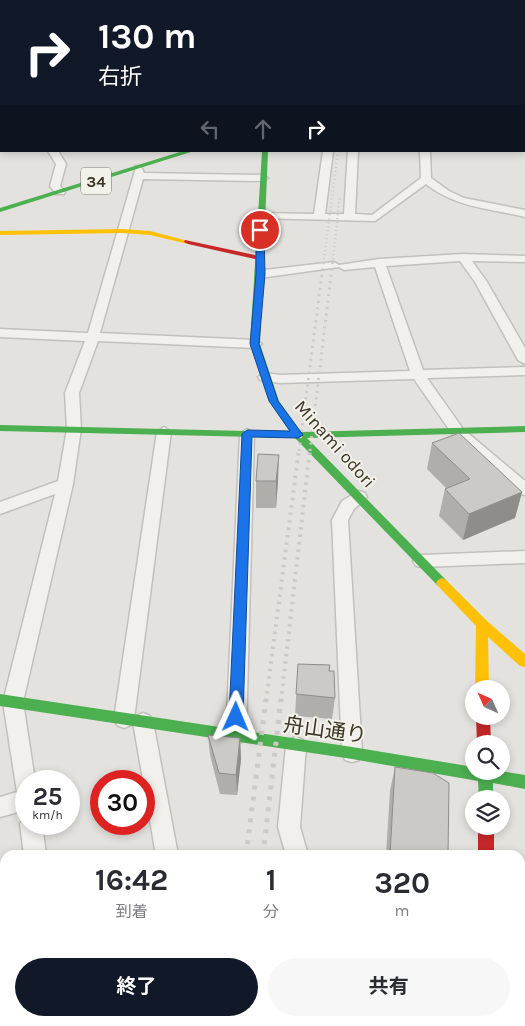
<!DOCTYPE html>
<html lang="ja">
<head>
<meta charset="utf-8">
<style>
	:root { --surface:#fff; --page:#f7f7f7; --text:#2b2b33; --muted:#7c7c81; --accent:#111827 }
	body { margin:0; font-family:Karla,"Noto Sans JP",sans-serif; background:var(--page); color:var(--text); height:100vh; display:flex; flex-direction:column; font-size:19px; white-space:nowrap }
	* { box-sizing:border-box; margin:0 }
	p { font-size:16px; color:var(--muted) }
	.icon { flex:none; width:28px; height:28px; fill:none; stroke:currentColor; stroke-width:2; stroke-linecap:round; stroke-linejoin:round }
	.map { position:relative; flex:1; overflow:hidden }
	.drawer { position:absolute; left:0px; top:850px; width:525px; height:176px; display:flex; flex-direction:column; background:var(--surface); border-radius:15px 15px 0 0; box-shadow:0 2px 8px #0003 }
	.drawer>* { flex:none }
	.hud { position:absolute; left:0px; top:0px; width:525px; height:152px; box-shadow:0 2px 8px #0003; background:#111827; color:#fff; overflow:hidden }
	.needle { width:32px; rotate:315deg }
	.fabs { position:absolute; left:465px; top:680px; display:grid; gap:10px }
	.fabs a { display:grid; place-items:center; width:45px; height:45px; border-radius:50%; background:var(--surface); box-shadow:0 2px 8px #0003; font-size:25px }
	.speed { position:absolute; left:15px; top:770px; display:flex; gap:10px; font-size:25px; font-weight:700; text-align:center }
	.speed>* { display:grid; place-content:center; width:65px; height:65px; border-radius:50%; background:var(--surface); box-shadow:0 2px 8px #0003; line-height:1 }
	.speed small { font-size:12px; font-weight:400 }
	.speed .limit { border:8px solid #d22; background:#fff; color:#111 }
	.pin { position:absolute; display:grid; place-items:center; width:42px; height:42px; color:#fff; margin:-21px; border:2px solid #fff; border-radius:50%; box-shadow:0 1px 5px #0007 }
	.me { position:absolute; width:55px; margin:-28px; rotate:1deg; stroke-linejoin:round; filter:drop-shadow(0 0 4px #0008) }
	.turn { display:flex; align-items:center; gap:18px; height:105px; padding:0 15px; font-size:22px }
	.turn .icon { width:65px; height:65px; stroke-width:2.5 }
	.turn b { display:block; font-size:35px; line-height:42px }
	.lanes { display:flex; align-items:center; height:48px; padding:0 15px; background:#0003; justify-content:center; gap:25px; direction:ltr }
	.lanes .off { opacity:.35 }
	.eta { display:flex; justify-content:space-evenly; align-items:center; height:85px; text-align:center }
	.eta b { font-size:30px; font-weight:700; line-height:35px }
	.cta { display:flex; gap:10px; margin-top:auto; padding:10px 15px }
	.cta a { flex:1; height:58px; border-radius:30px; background:var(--accent); color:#fff; font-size:20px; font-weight:700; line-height:58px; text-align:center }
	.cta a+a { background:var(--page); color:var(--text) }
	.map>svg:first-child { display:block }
</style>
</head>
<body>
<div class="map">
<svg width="525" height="1026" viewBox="0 0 525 1026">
	<rect width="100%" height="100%" fill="#e3e2de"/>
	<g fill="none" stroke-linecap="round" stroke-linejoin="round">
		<g fill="#cfc2ab" fill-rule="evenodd">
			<rect x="0" y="37" width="1" height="10"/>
			<rect x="524" y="134" width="1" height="12"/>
		</g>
		<defs>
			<g id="street">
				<rect x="140" y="0" width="10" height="1"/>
				<rect x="234" y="0" width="6" height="1"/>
				<rect x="278" y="0" width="6" height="1"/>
				<rect x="309" y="0" width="6" height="1"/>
				<rect x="354" y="0" width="6" height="1"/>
				<rect x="0" y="17" width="1" height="4"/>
				<rect x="524" y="20" width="1" height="4"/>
				<rect x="0" y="36" width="1" height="4"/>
				<rect x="524" y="52" width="1" height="4"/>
				<rect x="524" y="71" width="1" height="4"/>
				<path d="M524,83H525V89L524,88Z"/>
				<rect x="524" y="129" width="1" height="6"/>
				<path d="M48,151H58L66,164L60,186L65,192L64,194H56L50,186L56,164Z"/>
				<path d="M323,151H333L325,214H344L348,151H358L355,214L372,215L421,178L420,151H430L431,178L449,191L464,198L525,210V217C488,208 457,208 426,184L375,221L256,218V214L260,213L314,214Z"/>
				<path d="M135,166H141L144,173L263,175L268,178L263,181L143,179L100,333L255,340L262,344L255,348L98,341L79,393L81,429L73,484L23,702L35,781H26V810L0,817V797L17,792L3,702L55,494L0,514V502L58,481L67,429L65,393L85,341L0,337V329L88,333L135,171Z"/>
				<path d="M463,254L525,256V262L472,261L487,282L525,348V364L518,360L475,282L460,261L386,266L423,370L525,367V375L427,378L463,429L525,481V495L519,494L453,435L414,379L280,383L260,380L258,377L265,373L280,375L410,371L375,267L344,270L339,267L260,278L256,277V271L334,262L339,265L379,259Z"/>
				<path d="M164,427L171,432L134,719L131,725L124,728L117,725L114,719L157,432Z"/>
				<path d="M247,429L254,434L246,735L243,741L236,744L229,741L226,735L240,434Z"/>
				<path d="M359,491L365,493L367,497L354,509L348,520L362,753L359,760L352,762L345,760L342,753L332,520L342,501Z"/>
				<path d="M525,551V563L422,567L416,566L413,561L416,556L422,555Z"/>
				<path d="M143,713L150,716L153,722L178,855H156L133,722L136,716Z"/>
				<path d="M296,737L303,740L306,746L300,827L308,855H286L278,827L286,746L289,740Z"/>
				<path d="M26,815V824H42L46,855H24L20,824Z"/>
				<path d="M5,1004V1021H16L15,1026H0V1006Z"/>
				<path d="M188,1021H214L215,1026H189Z"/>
				<path d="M337,1021H363L364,1026H338Z"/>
			</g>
		</defs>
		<use href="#street" stroke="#c1c0bc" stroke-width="3"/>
		<use href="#street" fill="#f1f0ed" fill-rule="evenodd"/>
		<g fill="#4caf50" fill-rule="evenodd">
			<path d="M183,151H194L0,212V208Z"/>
			<path d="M262,151H268L260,344L279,401L301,432L525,426V432L307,438L446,580L448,583L446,586H438L295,438L0,431V425L290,432L269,401L250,344Z"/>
			<path d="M0,694L352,747L474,767V771H501L525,775V789L493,783V799H479L478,781L352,759L0,706Z"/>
		</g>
		<g fill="#ffc107" fill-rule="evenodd">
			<path d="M123,229L150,231L192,242L188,244L150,235L123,233L0,235V231Z"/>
			<path d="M442,578L446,580L486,620L525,654V667L520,666L488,637L489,689H475L476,626L438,586L436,583L438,580Z"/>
			<rect x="479" y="1021" width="18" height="5"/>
		</g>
		<g fill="#c62828" fill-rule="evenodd">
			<path d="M185,240L259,256L263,258L259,260L188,244L184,242Z"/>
			<path d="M476,716H490L491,744H477Z"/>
			<rect x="478" y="826" width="16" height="29"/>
		</g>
		<g stroke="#cccac7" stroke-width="2.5" stroke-dasharray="1 3" stroke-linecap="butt">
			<path d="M324,259L338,151"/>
			<path d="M333,259L340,196"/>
		</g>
		<g stroke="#cccac7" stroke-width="3" stroke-dasharray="2 4.5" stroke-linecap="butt">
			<path d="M299,451L324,258"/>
			<path d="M310,451L333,258"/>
		</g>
		<g stroke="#cccac7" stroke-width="4" stroke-dasharray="2.5 5" stroke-linecap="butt">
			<path d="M266,701L299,449"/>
			<path d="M281,701L310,449"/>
		</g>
		<g stroke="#cccac7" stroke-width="5" stroke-dasharray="4 7" stroke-linecap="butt">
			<path d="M246,855L266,699"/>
			<path d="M263,855L281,699"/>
			<path d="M224,1021V1026"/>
			<path d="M243,1026L244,1021"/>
		</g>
	</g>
	<g fill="#afaeaa">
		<path d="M432,443L522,492L515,518L463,540L439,516L445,489L446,488L427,469Z"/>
		<path d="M256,481H278L276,508H256Z"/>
		<path d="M298,664L330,665V671L335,698L332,719L295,716Z"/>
		<path d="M208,735L240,738L241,759L237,795L220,794L210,755Z"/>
		<path d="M395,767L448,855H386L390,791Z"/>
	</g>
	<g fill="#8f8d8b">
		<path d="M279,455L278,481L276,508V481Z"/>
		<path d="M522,492L515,518L463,540L469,514Z"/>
		<path d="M240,738L241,759L237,795L236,775Z"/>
	</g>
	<g fill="#cccac6" stroke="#8f8d8b">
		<path d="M459,433L522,492L469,514L445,489L470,479L432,443Z"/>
		<path d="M258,454L279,455L276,481H256Z"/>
		<path d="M298,664L330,665L329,671H334L335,698L296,694Z"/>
		<path d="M208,735L240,738L236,775L219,773Z"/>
		<path d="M395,767L433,773L449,783L448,855H390Z"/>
	</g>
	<path fill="#1a73e8" stroke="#114b97" d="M260,228L264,230L265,274L259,344L278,401L303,435L298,438L252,437L243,717L241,721L236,723L231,721L229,717L242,434L247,430L290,431L269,401L250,344L256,274V230Z"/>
	<g text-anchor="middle" stroke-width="4" stroke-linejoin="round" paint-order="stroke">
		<rect fill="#f4f1eb" stroke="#736e60" stroke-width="1" x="81" y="167.5" width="30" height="27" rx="4"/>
		<g font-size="16" font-weight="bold" fill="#3c3625">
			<text x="96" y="187">34</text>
		</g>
		<g font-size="18" fill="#3c3625" stroke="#f4f1eb">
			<text transform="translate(335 444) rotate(48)" y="6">Minami odori</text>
		</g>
		<g font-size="21" fill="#3c3625" stroke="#f4f1eb">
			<text transform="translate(325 730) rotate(8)" y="7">舟山通り</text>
		</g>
	</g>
</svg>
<div class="fabs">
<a><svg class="needle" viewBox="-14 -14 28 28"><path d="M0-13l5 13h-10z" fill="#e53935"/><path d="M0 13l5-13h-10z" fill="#7c7c81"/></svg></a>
<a><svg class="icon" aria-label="search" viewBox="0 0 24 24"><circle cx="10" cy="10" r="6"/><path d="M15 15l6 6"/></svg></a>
<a><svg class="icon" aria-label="layers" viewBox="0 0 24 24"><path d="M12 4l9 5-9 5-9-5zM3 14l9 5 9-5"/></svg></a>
</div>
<div class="speed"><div>25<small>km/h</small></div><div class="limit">30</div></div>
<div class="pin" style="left:260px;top:230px;background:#d93025"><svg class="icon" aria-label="arrive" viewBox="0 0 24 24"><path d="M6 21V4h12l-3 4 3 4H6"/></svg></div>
<svg class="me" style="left:236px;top:717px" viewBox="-20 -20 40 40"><path d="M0-17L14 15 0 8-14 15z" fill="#1a73e8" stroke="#fff" stroke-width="4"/></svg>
<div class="hud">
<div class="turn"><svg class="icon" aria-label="right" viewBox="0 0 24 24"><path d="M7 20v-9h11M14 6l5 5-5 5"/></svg><div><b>130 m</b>右折</div></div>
<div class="lanes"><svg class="icon off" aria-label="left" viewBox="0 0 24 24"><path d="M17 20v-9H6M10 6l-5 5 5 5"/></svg><svg class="icon off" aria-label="ahead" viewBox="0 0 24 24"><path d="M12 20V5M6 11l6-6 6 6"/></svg><svg class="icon" aria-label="right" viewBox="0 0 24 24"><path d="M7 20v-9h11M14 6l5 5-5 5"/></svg></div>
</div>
<section class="drawer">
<div class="eta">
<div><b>16:42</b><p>到着</p></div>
<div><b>1</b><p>分</p></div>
<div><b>320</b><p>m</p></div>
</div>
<div class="cta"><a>終了</a><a>共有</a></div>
</section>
</div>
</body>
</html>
